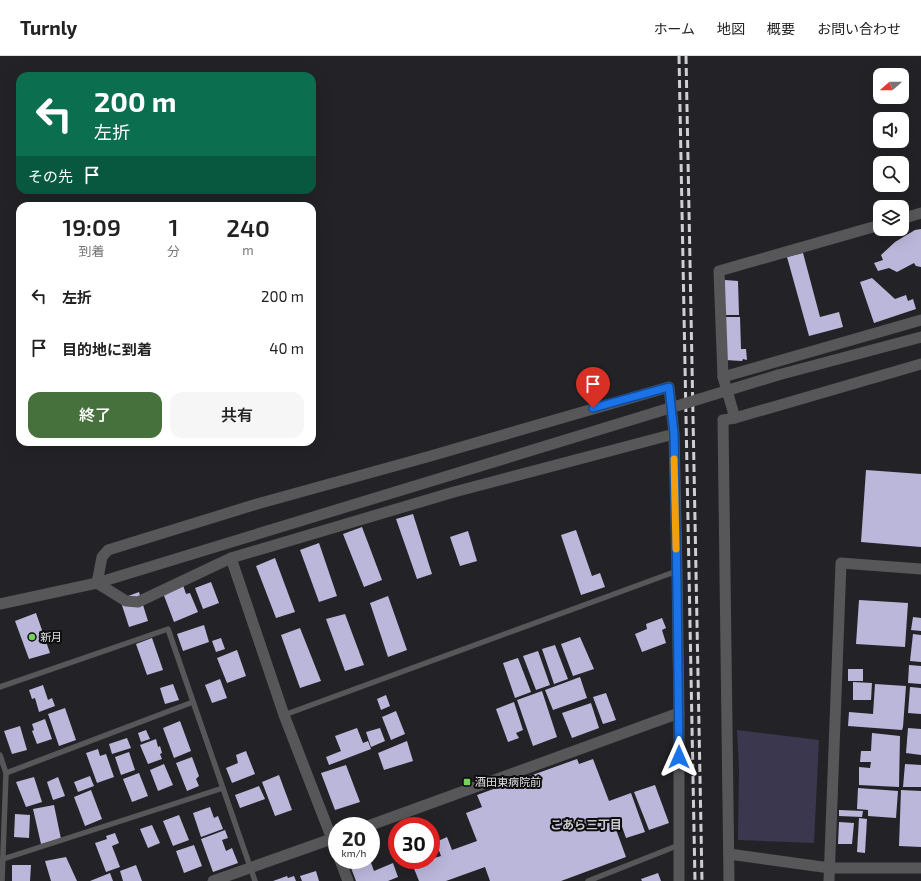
<!DOCTYPE html>
<html lang="ja">
<head>
<meta charset="utf-8">
<style>
	:root { --surface:#fff; --page:#f6f6f6; --text:#222; --muted:#767676; --line:#e0e0e0; --accent:#47713c }
	body { margin:0; font-family:"Exo 2","Noto Sans JP",sans-serif; background:var(--page); color:var(--text); height:100vh; display:flex; flex-direction:column; font-size:15px; white-space:nowrap }
	* { box-sizing:border-box; margin:0 }
	p { font-size:13px; color:var(--muted) }
	.icon { flex:none; width:22px; height:22px; fill:none; stroke:currentColor; stroke-width:2; stroke-linecap:round; stroke-linejoin:round }
	.map { position:relative; flex:1; overflow:hidden }
	.details { position:absolute; left:16px; top:146px; width:300px; height:244px; display:flex; flex-direction:column; background:var(--surface); border-radius:12px; box-shadow:0 4px 16px #0002 }
	.details>* { flex:none }
	.hud { position:absolute; left:16px; top:16px; width:300px; height:122px; border-radius:12px; box-shadow:0 4px 16px #0002; background:#0b6e4f; color:#fff; overflow:hidden }
	.needle { width:26px; rotate:250deg }
	.controls { position:absolute; left:873px; top:12px; display:grid; gap:8px }
	.controls a { display:grid; place-items:center; width:36px; height:36px; border-radius:8px; background:var(--surface); box-shadow:0 4px 16px #0002; font-size:20px }
	.speed { position:absolute; left:328px; top:761px; display:flex; gap:8px; font-size:20px; font-weight:700; text-align:center }
	.speed>* { display:grid; place-content:center; width:52px; height:52px; border-radius:50%; background:var(--surface); box-shadow:0 4px 16px #0002; line-height:1 }
	.speed small { font-size:10px; font-weight:400 }
	.speed .limit { border:6px solid #d22; background:#fff; color:#111 }
	.pin { position:absolute; display:grid; place-items:center; width:34px; height:34px; color:#fff; margin:-41px -17px; border-radius:50% 50% 50% 0; rotate:-45deg; box-shadow:0 0 4px #0007 }
	.pin .icon { rotate:45deg }
	.me { position:absolute; width:44px; margin:-22px; rotate:0deg; stroke-linejoin:round; filter:drop-shadow(0 0 3px #0008) }
	.turn { display:flex; align-items:center; gap:14px; height:84px; padding:0 12px; font-size:18px }
	.turn .icon { width:52px; height:52px; stroke-width:2.5 }
	.turn b { display:block; font-size:28px; line-height:34px }
	.then { display:flex; align-items:center; height:38px; padding:0 12px; background:#0003; gap:8px; font-size:15px }
	.eta { display:flex; justify-content:space-evenly; align-items:center; height:68px; text-align:center }
	.eta b { font-size:24px; font-weight:600; line-height:28px }
	.button { display:flex; gap:8px; margin-top:auto; padding:8px 12px }
	.button a { flex:1; height:46px; border-radius:12px; background:var(--accent); color:#fff; font-size:16px; font-weight:600; line-height:46px; text-align:center }
	.button a+a { background:var(--page); color:var(--text) }
	ul { padding:0; list-style:none }
	li { display:flex; align-items:center; gap:12px; height:52px; padding:0 12px }
	li div { flex:1 }
	li b { display:block; font-size:15px }
	li em { font-style:normal }
	header { display:flex; align-items:center; gap:24px; box-sizing:border-box; height:56px; padding:0 20px; background:var(--surface); border-bottom:1px solid var(--line) }
	header strong { font-size:19px }
	nav { display:flex; gap:22px; margin-inline-start:auto; font-size:14px }
	.map>svg:first-child { display:block }
</style>
</head>
<body>
<header>
<strong>Turnly</strong>
<nav><a>ホーム</a><a>地図</a><a>概要</a><a>お問い合わせ</a></nav>
</header>
<div class="map">
<svg width="921" height="825" viewBox="0 0 921 825">
	<rect width="100%" height="100%" fill="#232327"/>
	<path fill="#3a374f" d="M737,674L819,684L814,787L738,784L739,713Z"/>
	<g fill="#bab7db">
		<path d="M921,173V211L916,210L914,207L897,216L889,212L878,215L874,207L883,204L881,199L895,186L915,174Z"/>
		<path d="M803,197L820,261L839,256L843,271L809,280L787,201Z"/>
		<path d="M872,222L895,243L906,239L908,245L913,243L916,253L874,267L860,226Z"/>
		<path d="M725,224L738,225L739,259H725Z"/>
		<path d="M723,261H740L741,293H746L747,304L743,303L742,305L725,304Z"/>
		<path d="M866,414L921,418V491L861,486Z"/>
		<path d="M413,458L432,518L417,523L396,463Z"/>
		<path d="M362,471L382,524L364,531L343,478Z"/>
		<path d="M576,474L592,520L600,517L605,531L581,539L561,479Z"/>
		<path d="M468,475L477,505L460,510L450,481Z"/>
		<path d="M319,487L337,540L319,546L300,494Z"/>
		<path d="M275,502L295,556L276,562L256,510Z"/>
		<path d="M211,526L219,547L203,553L195,532Z"/>
		<path d="M183,529L186,538L190,537L198,556L174,566L163,537Z"/>
		<path d="M139,536L148,565L129,571L120,543Z"/>
		<path d="M388,540L407,594L388,601L370,547Z"/>
		<path d="M859,544L908,547L905,591L856,588Z"/>
		<path d="M36,557L50,597L29,603L15,565Z"/>
		<path d="M345,558L364,609L345,615L326,563Z"/>
		<path d="M913,561L921,562V575L911,574Z"/>
		<path d="M662,562L666,572L662,574L666,587L642,596L635,578L647,573L646,568Z"/>
		<path d="M204,569L209,586L183,595L177,578Z"/>
		<path d="M300,572L321,625L300,632L281,579Z"/>
		<path d="M913,578L921,579V606L910,605Z"/>
		<path d="M580,581L594,613L573,620L561,588Z"/>
		<path d="M152,582L163,614L147,619L136,588Z"/>
		<path d="M221,582L225,593L216,596L212,585Z"/>
		<path d="M555,589L568,623L554,628L542,593Z"/>
		<path d="M237,594L246,620L227,627L217,602Z"/>
		<path d="M538,595L550,629L536,634L523,600Z"/>
		<path d="M518,602L531,636L515,642L503,607Z"/>
		<path d="M909,609L921,610V628L908,627Z"/>
		<rect x="848" y="613" width="15" height="12"/>
		<path d="M580,621L587,642L553,654L545,634Z"/>
		<path d="M220,623L227,642L212,647L205,629Z"/>
		<path d="M853,626L872,627L871,644H853Z"/>
		<path d="M173,628L179,644L165,648L160,632Z"/>
		<path d="M875,628L906,630L903,671L902,674L848,670L849,656L873,658Z"/>
		<path d="M43,629L48,644L52,642L55,650L39,656L35,642L32,643L29,634Z"/>
		<path d="M910,631L921,632V658L908,657Z"/>
		<path d="M542,635L557,681L533,690L517,644Z"/>
		<path d="M606,637L616,664L603,668L593,641Z"/>
		<path d="M386,639L390,650L381,654L377,643Z"/>
		<path d="M514,646L523,674L516,677L519,682L508,686L496,653Z"/>
		<path d="M591,647L599,672L572,682L562,657Z"/>
		<path d="M65,652L76,684L59,690L48,658Z"/>
		<path d="M396,655L405,678L391,684L382,661Z"/>
		<path d="M45,663L52,683L37,688L32,675L34,674L32,668Z"/>
		<path d="M180,665L191,695L174,702L163,672Z"/>
		<path d="M20,670L27,694L12,698L4,675Z"/>
		<path d="M357,672L363,687L368,685L371,693L329,709L326,701L341,695L335,680Z"/>
		<path d="M380,672L385,685L371,691L366,676Z"/>
		<path d="M908,672L921,673V699L906,697Z"/>
		<path d="M146,674L150,683L141,686L138,677Z"/>
		<path d="M872,677L900,680L899,731L859,729V711L870,712L871,706H860L861,695H871Z"/>
		<path d="M127,682L131,692L112,698L109,688Z"/>
		<path d="M156,683L158,691L160,690L162,697L160,698L162,703L148,708L140,689Z"/>
		<path d="M407,685L413,705L384,714L378,697Z"/>
		<path d="M98,693L100,700L106,698L114,721L97,727L86,697Z"/>
		<path d="M246,695L255,718L232,727L226,712L238,707L236,699Z"/>
		<path d="M129,696L135,714L121,719L115,701Z"/>
		<path d="M192,701L199,720L196,723L199,730L187,735L176,707Z"/>
		<path d="M577,703L579,708L593,703L609,745L631,737L645,776L626,782L620,765L614,768L626,801L561,825H490L485,811L446,825H419L413,810L429,804H431V803L441,800L436,786L447,781L452,794L477,785L466,757L482,751L477,739Z"/>
		<path d="M164,708L173,729L158,735L150,714Z"/>
		<path d="M905,708L921,709V731H903Z"/>
		<path d="M346,709L360,746L335,754L321,717Z"/>
		<path d="M139,717L148,740L132,746L123,723Z"/>
		<path d="M279,719L292,754L275,760L262,726Z"/>
		<path d="M90,720L94,730L78,736L74,726Z"/>
		<path d="M34,721L42,746L26,751L16,726Z"/>
		<path d="M58,721L65,740L53,744L47,726Z"/>
		<path d="M655,729L669,767L649,774L634,736Z"/>
		<path d="M259,730L265,743L240,752L235,739Z"/>
		<path d="M858,732L898,735L896,762L868,760V754L857,753Z"/>
		<path d="M91,734L102,763L85,770L74,741Z"/>
		<path d="M901,734L921,735V791L899,790Z"/>
		<path d="M54,749L61,783L41,788L33,753Z"/>
		<path d="M210,751L214,762L218,760L223,773L201,781L193,757Z"/>
		<path d="M839,754L863,755L862,761L839,760Z"/>
		<path d="M15,758L30,759L29,782L14,781Z"/>
		<path d="M179,759L189,784L173,790L163,765Z"/>
		<path d="M859,762L867,763L865,797L857,796Z"/>
		<path d="M839,766L854,767L852,788H838Z"/>
		<path d="M152,769L160,787L148,792L140,773Z"/>
		<path d="M225,774L228,782L222,784L226,795L232,792L238,807L213,816L201,783Z"/>
		<path d="M115,777L119,787L112,790L120,811L106,816L95,787L107,783L106,780Z"/>
		<path d="M194,789L202,810L184,817L176,795Z"/>
		<path d="M66,801L77,825H51L45,805Z"/>
		<path d="M348,804H370L374,815L393,807L398,821L388,825H356Z"/>
		<path d="M12,809H31L30,825H12Z"/>
		<path d="M136,809L142,825H123L120,815Z"/>
		<path d="M316,815L319,825H302L300,820Z"/>
		<path d="M110,817L113,825H90Z"/>
		<path d="M658,817L661,825H642L641,823Z"/>
		<path d="M287,820L288,822L294,820L296,825H273Z"/>
	</g>
	<g fill="none" stroke-linecap="round" stroke-linejoin="round">
		<g stroke="#575759" stroke-width="5.5">
			<path d="M0,631L168,573L255,825"/>
			<path d="M284,659L677,515"/>
			<path d="M0,699L6,717L2,825"/>
			<path d="M6,717L193,646"/>
			<path d="M3,803L223,732"/>
			<path d="M588,825L679,789"/>
		</g>
		<g stroke="#575759" stroke-width="11">
			<path d="M902,163L921,157"/>
			<path d="M723,321L921,264"/>
			<path d="M735,362L723,321L719,215L880,169"/>
			<path d="M674,378L454,436L231,502L138,546L126,545L97,527L102,501L108,494L257,448L427,401L669,331L674,378L677,515L679,657V825"/>
			<path d="M231,502L284,659L337,796"/>
			<path d="M368,770L679,657"/>
			<path d="M729,798L830,812H921"/>
			<path d="M340,804L348,825"/>
			<path d="M213,825L337,781"/>
			<path d="M729,825L723,364L735,362L921,308"/>
			<path d="M829,825L841,507L921,513"/>
		</g>
		<g stroke="#575759" stroke-width="11">
			<path d="M778,319L921,281"/>
			<path d="M0,548L97,527L657,356"/>
		</g>
		<g stroke="#cfcfd2" stroke-width="3" stroke-dasharray="8 4" stroke-linecap="butt">
			<path d="M679,0L695,825"/>
			<path d="M686,0L702,825"/>
		</g>
		<path stroke="#575759" stroke-width="11" d="M657,356L778,319"/>
	</g>
	<g fill="none" stroke-linecap="round" stroke-linejoin="round">
		<defs>
			<path id="route" d="M593,352L669,331L674,378L677,531L679,701"/>
		</defs>
		<use href="#route" stroke="#114b97" stroke-width="10"/>
		<use href="#route" stroke="#1a73e8" stroke-width="7"/>
		<path stroke="#f59e0b" stroke-width="7" d="M674,403L676,493"/>
	</g>
	<g fill="#74d25b" stroke="#0d0d0e" stroke-width="1.5">
		<circle cx="32" cy="581" r="4"/>
		<rect x="463" y="722" width="8" height="8" rx="2"/>
	</g>
	<g text-anchor="middle" stroke-width="4" stroke-linejoin="round" paint-order="stroke">
		<g font-size="11" fill="#e3e3e6" stroke="#0d0d0e" text-anchor="start">
			<text x="40" y="585">新月</text>
			<text x="475" y="730">酒田東病院前</text>
		</g>
		<g font-size="12" font-weight="bold" fill="#c9c9cf" stroke="#0d0d0e">
			<text x="586" y="773">こあら三丁目</text>
		</g>
	</g>
</svg>
<div class="controls">
<a><svg class="needle" viewBox="-14 -14 28 28"><path d="M0-13l5 13h-10z" fill="#e53935"/><path d="M0 13l5-13h-10z" fill="#767676"/></svg></a>
<a><svg class="icon" aria-label="sound" viewBox="0 0 24 24"><path d="M4 9h4l5-4v14l-5-4H4zM17 9q2 3 0 6"/></svg></a>
<a><svg class="icon" aria-label="search" viewBox="0 0 24 24"><circle cx="10" cy="10" r="6"/><path d="M15 15l6 6"/></svg></a>
<a><svg class="icon" aria-label="layers" viewBox="0 0 24 24"><path d="M12 4l9 5-9 5-9-5zM3 14l9 5 9-5"/></svg></a>
</div>
<div class="speed"><div>20<small>km/h</small></div><div class="limit">30</div></div>
<div class="pin" style="left:593px;top:352px;background:#d93025"><svg class="icon" aria-label="arrive" viewBox="0 0 24 24"><path d="M6 21V4h12l-3 4 3 4H6"/></svg></div>
<svg class="me" style="left:679px;top:701px" viewBox="-20 -20 40 40"><path d="M0-17L14 15 0 8-14 15z" fill="#1a73e8" stroke="#fff" stroke-width="4"/></svg>
<div class="hud">
<div class="turn"><svg class="icon" aria-label="left" viewBox="0 0 24 24"><path d="M17 20v-9H6M10 6l-5 5 5 5"/></svg><div><b>200 m</b>左折</div></div>
<div class="then">その先<svg class="icon" aria-label="arrive" viewBox="0 0 24 24"><path d="M6 21V4h12l-3 4 3 4H6"/></svg></div>
</div>
<section class="details">
<div class="eta">
<div><b>19:09</b><p>到着</p></div>
<div><b>1</b><p>分</p></div>
<div><b>240</b><p>m</p></div>
</div>
<ul>
<li><svg class="icon" aria-label="left" viewBox="0 0 24 24"><path d="M17 20v-9H6M10 6l-5 5 5 5"/></svg><div><b>左折</b></div><em>200 m</em></li>
<li><svg class="icon" aria-label="arrive" viewBox="0 0 24 24"><path d="M6 21V4h12l-3 4 3 4H6"/></svg><div><b>目的地に到着</b></div><em>40 m</em></li>
</ul>
<div class="button"><a>終了</a><a>共有</a></div>
</section>
</div>
</body>
</html>
